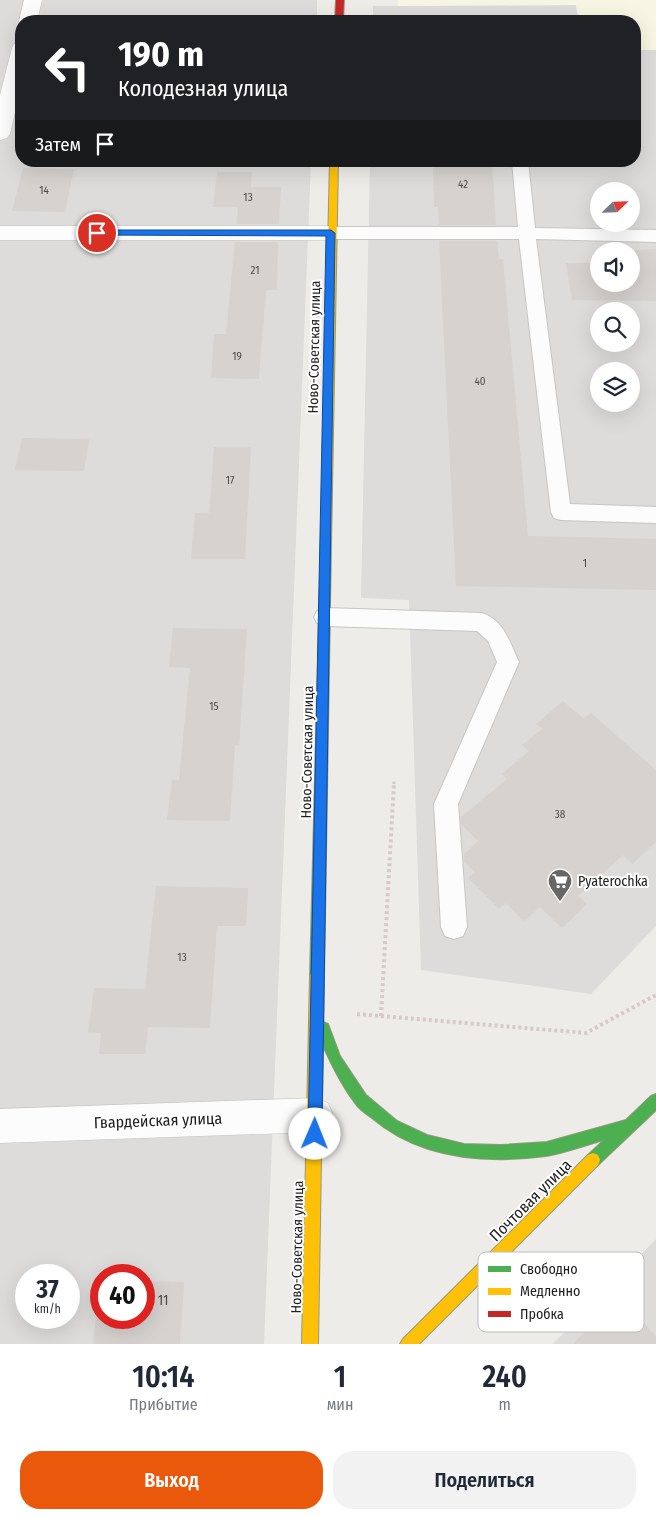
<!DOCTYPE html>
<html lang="ru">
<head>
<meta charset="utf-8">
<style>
	:root { --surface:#fff; --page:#f2f2f3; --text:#1f2937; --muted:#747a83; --accent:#ea580c }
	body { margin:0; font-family:"Fira Sans Condensed",sans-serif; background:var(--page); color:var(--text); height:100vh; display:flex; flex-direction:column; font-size:19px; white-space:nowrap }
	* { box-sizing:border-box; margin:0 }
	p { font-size:16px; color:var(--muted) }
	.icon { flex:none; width:28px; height:28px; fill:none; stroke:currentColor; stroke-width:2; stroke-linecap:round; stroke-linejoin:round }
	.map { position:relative; height:1344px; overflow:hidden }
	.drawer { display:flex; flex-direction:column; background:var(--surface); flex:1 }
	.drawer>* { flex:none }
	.hud { position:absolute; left:15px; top:15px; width:626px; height:152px; border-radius:20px; box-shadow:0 5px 20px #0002; background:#202124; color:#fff; overflow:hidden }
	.needle { width:32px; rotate:67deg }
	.tools { position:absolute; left:590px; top:182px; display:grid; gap:10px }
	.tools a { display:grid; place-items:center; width:50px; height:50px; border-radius:50%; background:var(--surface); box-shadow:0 5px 20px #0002; font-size:25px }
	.speed { position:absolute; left:15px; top:1264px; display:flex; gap:10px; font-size:25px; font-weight:700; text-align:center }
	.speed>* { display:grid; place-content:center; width:65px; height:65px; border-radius:50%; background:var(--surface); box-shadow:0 5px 20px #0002; line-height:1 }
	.speed small { font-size:12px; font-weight:400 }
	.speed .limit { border:8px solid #d22; background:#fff; color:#111 }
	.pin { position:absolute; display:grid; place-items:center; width:42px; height:42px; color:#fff; margin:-21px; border:2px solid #fff; border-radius:50%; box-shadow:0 1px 5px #0007 }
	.me { position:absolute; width:55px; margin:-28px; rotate:1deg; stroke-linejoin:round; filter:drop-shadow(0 0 4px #0008) }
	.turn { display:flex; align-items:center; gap:18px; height:105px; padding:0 20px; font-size:22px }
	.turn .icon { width:65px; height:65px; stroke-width:2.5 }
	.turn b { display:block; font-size:35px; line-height:42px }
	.then { display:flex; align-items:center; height:48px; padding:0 20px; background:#0003; gap:10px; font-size:19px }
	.eta { display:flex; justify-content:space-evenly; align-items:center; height:85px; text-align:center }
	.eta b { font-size:30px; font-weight:600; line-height:35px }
	.action { display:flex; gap:10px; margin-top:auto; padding:10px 20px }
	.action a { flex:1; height:58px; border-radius:20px; background:var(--accent); color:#fff; font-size:20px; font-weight:600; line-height:58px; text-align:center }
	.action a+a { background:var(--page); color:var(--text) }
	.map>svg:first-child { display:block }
</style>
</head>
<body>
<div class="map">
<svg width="656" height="1344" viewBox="0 0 656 1344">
	<rect width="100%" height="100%" fill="#eeece8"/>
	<g fill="#dddcda" fill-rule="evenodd">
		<path d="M0,0H317V21H21V161H311L264,1344H0ZM26,1275H69V1318H26ZM101,1275H144V1318H101Z"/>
		<path d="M576,5L579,21H373V6Z"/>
		<path d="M635,50H656V926L591,994L421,970L409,600L361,598L370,161H635ZM599,191H631V224H599ZM599,251H631V284H599ZM599,311H631V344H599ZM599,371H631V404H599Z"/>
		<path d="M656,1239V1344H553Z"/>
	</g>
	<path fill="#f7f6e4" d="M398,0H656V50H635V21H579L576,5L398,6Z"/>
	<g fill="#d5d2cf">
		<path d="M433,161H492L496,225H439L438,207H434Z"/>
		<path d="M23,168L74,169L65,212L12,211Z"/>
		<path d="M217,172H252L251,187H281L279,224H237L238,207H213Z"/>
		<path d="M439,241H497L499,259H503L528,536L656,539V590L456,586Z"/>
		<path d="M235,242H278L277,290H266L259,379L211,378L214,334H226Z"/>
		<path d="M656,249V301L572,300L566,263H599V284H631V251H624Z"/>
		<path d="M22,438L89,439L84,471L15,470Z"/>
		<path d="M214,447H251L245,559H191L195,513H209Z"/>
		<path d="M173,628L247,629L239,745H235L230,821L167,820L172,780H179L190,668L169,667Z"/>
		<path d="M563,701L584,719L591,713L656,770V842L632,864L623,855L578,896L587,904L562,928L540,907L524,921L506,903L499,909L468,878L475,872L464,861V854L478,841L461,824V817L507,779L502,774L529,751L522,745L542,729L536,724Z"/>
		<path d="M156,886L248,888L246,926H217L210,1028L148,1027L145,1054H99L101,1033H88L94,988L145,989Z"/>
		<path d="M100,1280L101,1318H144V1281L184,1282L180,1344H93Z"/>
		<path d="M620,1295L656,1337V1344H573Z"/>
	</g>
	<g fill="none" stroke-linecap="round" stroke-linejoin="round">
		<defs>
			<g id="lane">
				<path d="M512,161H528L535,228L656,230V242L536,239L570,504L656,507V523L561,520L554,518L551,512L519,239H331L325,237L322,233L325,229L331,227H518Z"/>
				<path d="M325,608L482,613C504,620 510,643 519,662L458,804L467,927L463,936L454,939L445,936L441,927L434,804L497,662L488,641L477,631L325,626L317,623L314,617L317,611Z"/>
			</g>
			<g id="street">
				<path d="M24,0H42L37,21H21V24L19,21Z"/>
				<path d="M21,42V86L10,134L7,138L0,140V95L12,48L14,44Z"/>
				<path d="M0,226H331L338,228L342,233L338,238L331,240H0Z"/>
				<path d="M316,1098L328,1103L333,1115L328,1127L316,1132L0,1143V1109Z"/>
			</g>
			<g id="fast">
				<path d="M326,540L331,544L324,976L322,981L317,982L312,981L310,976L321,544Z"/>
				<path d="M323,1022L328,1024L340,1056L366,1095L397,1121L427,1135L464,1144L501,1145L547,1142L626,1120L651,1096L656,1094V1110L598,1165L593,1167L588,1165L586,1160L588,1155L604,1140C585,1145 565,1153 546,1156C485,1164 420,1159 372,1118C366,1114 359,1109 355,1103C338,1080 327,1056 316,1029L318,1024Z"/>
			</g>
			<g id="slow">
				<path d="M330,161H338L331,544L326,548L321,544Z"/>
				<path d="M317,970L322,971L324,976L318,1344H302L310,976L312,971Z"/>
				<path d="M593,1153L598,1155L600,1160L598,1165L419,1344H400L403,1339L588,1155Z"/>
			</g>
			<path id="jam" d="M336,0H344L343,21H335Z"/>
		</defs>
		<use href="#lane" stroke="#c7c6c4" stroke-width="2"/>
		<use href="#street" stroke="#c7c6c4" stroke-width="1"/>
		<use href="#fast" stroke="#96987f" stroke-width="2"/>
		<use href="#slow" stroke="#96987f" stroke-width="2"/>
		<use href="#jam" stroke="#96987f" stroke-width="2"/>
		<path stroke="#d7c9c7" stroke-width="3" stroke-dasharray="2.5 2.5" stroke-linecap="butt" d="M394,784V780"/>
		<g stroke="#d7c9c7" stroke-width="4" stroke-dasharray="3 3" stroke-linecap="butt">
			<path d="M357,1014L586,1033L656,995"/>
			<path d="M381,1016L394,783"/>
		</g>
		<use href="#lane" fill="#fcfcfc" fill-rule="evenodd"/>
		<use href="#street" fill="#fcfcfc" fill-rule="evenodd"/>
		<use href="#fast" fill="#4caf50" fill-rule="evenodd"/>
		<use href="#slow" fill="#ffc107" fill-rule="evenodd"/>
		<use href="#jam" fill="#c62828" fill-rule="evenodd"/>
	</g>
	<path fill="#1a73e8" stroke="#114b97" d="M97,230H331L335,233L322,1134L320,1139L315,1141L310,1139L308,1134L326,236L94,235V231Z"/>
	<defs>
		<symbol id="supermarket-pin" viewBox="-11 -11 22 30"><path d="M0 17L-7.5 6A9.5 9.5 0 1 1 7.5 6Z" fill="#686766" stroke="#fff"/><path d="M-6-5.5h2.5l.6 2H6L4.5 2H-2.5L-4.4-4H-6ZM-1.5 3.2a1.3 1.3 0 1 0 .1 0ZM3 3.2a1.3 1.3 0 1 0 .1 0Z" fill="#fff"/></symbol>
	</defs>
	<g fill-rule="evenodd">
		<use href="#supermarket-pin" x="546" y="867" width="28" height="38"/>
	</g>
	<g text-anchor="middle" stroke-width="4" stroke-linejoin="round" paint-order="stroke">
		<g font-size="11" fill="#4d4c4c">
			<text x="463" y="188">42</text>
			<text x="44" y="194">14</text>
			<text x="248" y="201">13</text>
			<text x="255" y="274">21</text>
			<text x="237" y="360">19</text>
			<text x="480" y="385">40</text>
			<text x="230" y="484">17</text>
			<text x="585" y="567">1</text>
			<text x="214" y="710">15</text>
			<text x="560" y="818">38</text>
			<text x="182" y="961">13</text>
		</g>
		<g font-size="14" fill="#202020" stroke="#fff">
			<text transform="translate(314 347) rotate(-89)" y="5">Ново-Советская улица</text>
			<text transform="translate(307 752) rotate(-89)" y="5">Ново-Советская улица</text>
			<text transform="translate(297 1247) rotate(-89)" y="5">Ново-Советская улица</text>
		</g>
		<g font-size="14" fill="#202020" stroke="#fff" text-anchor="start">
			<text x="578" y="886">Pyaterochka</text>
		</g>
		<g font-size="14" fill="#4d4c4c">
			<text x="163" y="1305">11</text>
		</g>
		<g font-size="16" fill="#202020" stroke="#fff">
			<text transform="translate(158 1120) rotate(-2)" y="6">Гвардейская улица</text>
			<text transform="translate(530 1200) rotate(-45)" y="6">Почтовая улица</text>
		</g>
	</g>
	<rect x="478" y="1252" width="166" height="80" rx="8" fill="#fff" stroke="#bcbcbc" stroke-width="1"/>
	<rect x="488" y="1266" width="23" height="6" fill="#4caf50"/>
	<rect x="488" y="1288" width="23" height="7" fill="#ffc107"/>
	<rect x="488" y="1311" width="23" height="6" fill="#c62828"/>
	<g font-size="14" fill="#202020">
		<text x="520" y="1274">Свободно</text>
		<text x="520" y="1296">Медленно</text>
		<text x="520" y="1319">Пробка</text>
	</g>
</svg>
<div class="tools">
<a><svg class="needle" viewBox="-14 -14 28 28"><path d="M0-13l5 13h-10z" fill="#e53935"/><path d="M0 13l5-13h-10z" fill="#747a83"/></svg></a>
<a><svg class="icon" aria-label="sound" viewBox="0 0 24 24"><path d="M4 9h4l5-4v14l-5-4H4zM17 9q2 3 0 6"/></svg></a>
<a><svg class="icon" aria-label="search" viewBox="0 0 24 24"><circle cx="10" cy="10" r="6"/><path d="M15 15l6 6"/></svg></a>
<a><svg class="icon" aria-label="layers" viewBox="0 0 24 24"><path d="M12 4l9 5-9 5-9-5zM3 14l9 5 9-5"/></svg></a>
</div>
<div class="speed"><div>37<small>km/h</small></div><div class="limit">40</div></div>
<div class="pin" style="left:97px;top:233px;background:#d93025"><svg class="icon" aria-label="arrive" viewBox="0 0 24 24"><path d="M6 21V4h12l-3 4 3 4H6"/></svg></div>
<svg class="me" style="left:315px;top:1134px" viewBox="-20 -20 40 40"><circle r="19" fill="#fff"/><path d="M0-13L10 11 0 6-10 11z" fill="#1a73e8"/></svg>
<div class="hud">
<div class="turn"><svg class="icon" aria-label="left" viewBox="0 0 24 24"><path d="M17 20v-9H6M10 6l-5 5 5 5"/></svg><div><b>190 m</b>Колодезная улица</div></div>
<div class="then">Затем<svg class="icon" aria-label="arrive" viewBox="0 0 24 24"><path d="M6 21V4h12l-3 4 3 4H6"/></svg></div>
</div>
</div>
<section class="drawer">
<div class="eta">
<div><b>10:14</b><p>Прибытие</p></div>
<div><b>1</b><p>мин</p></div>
<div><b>240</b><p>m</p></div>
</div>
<div class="action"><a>Выход</a><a>Поделиться</a></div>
</section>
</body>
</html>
